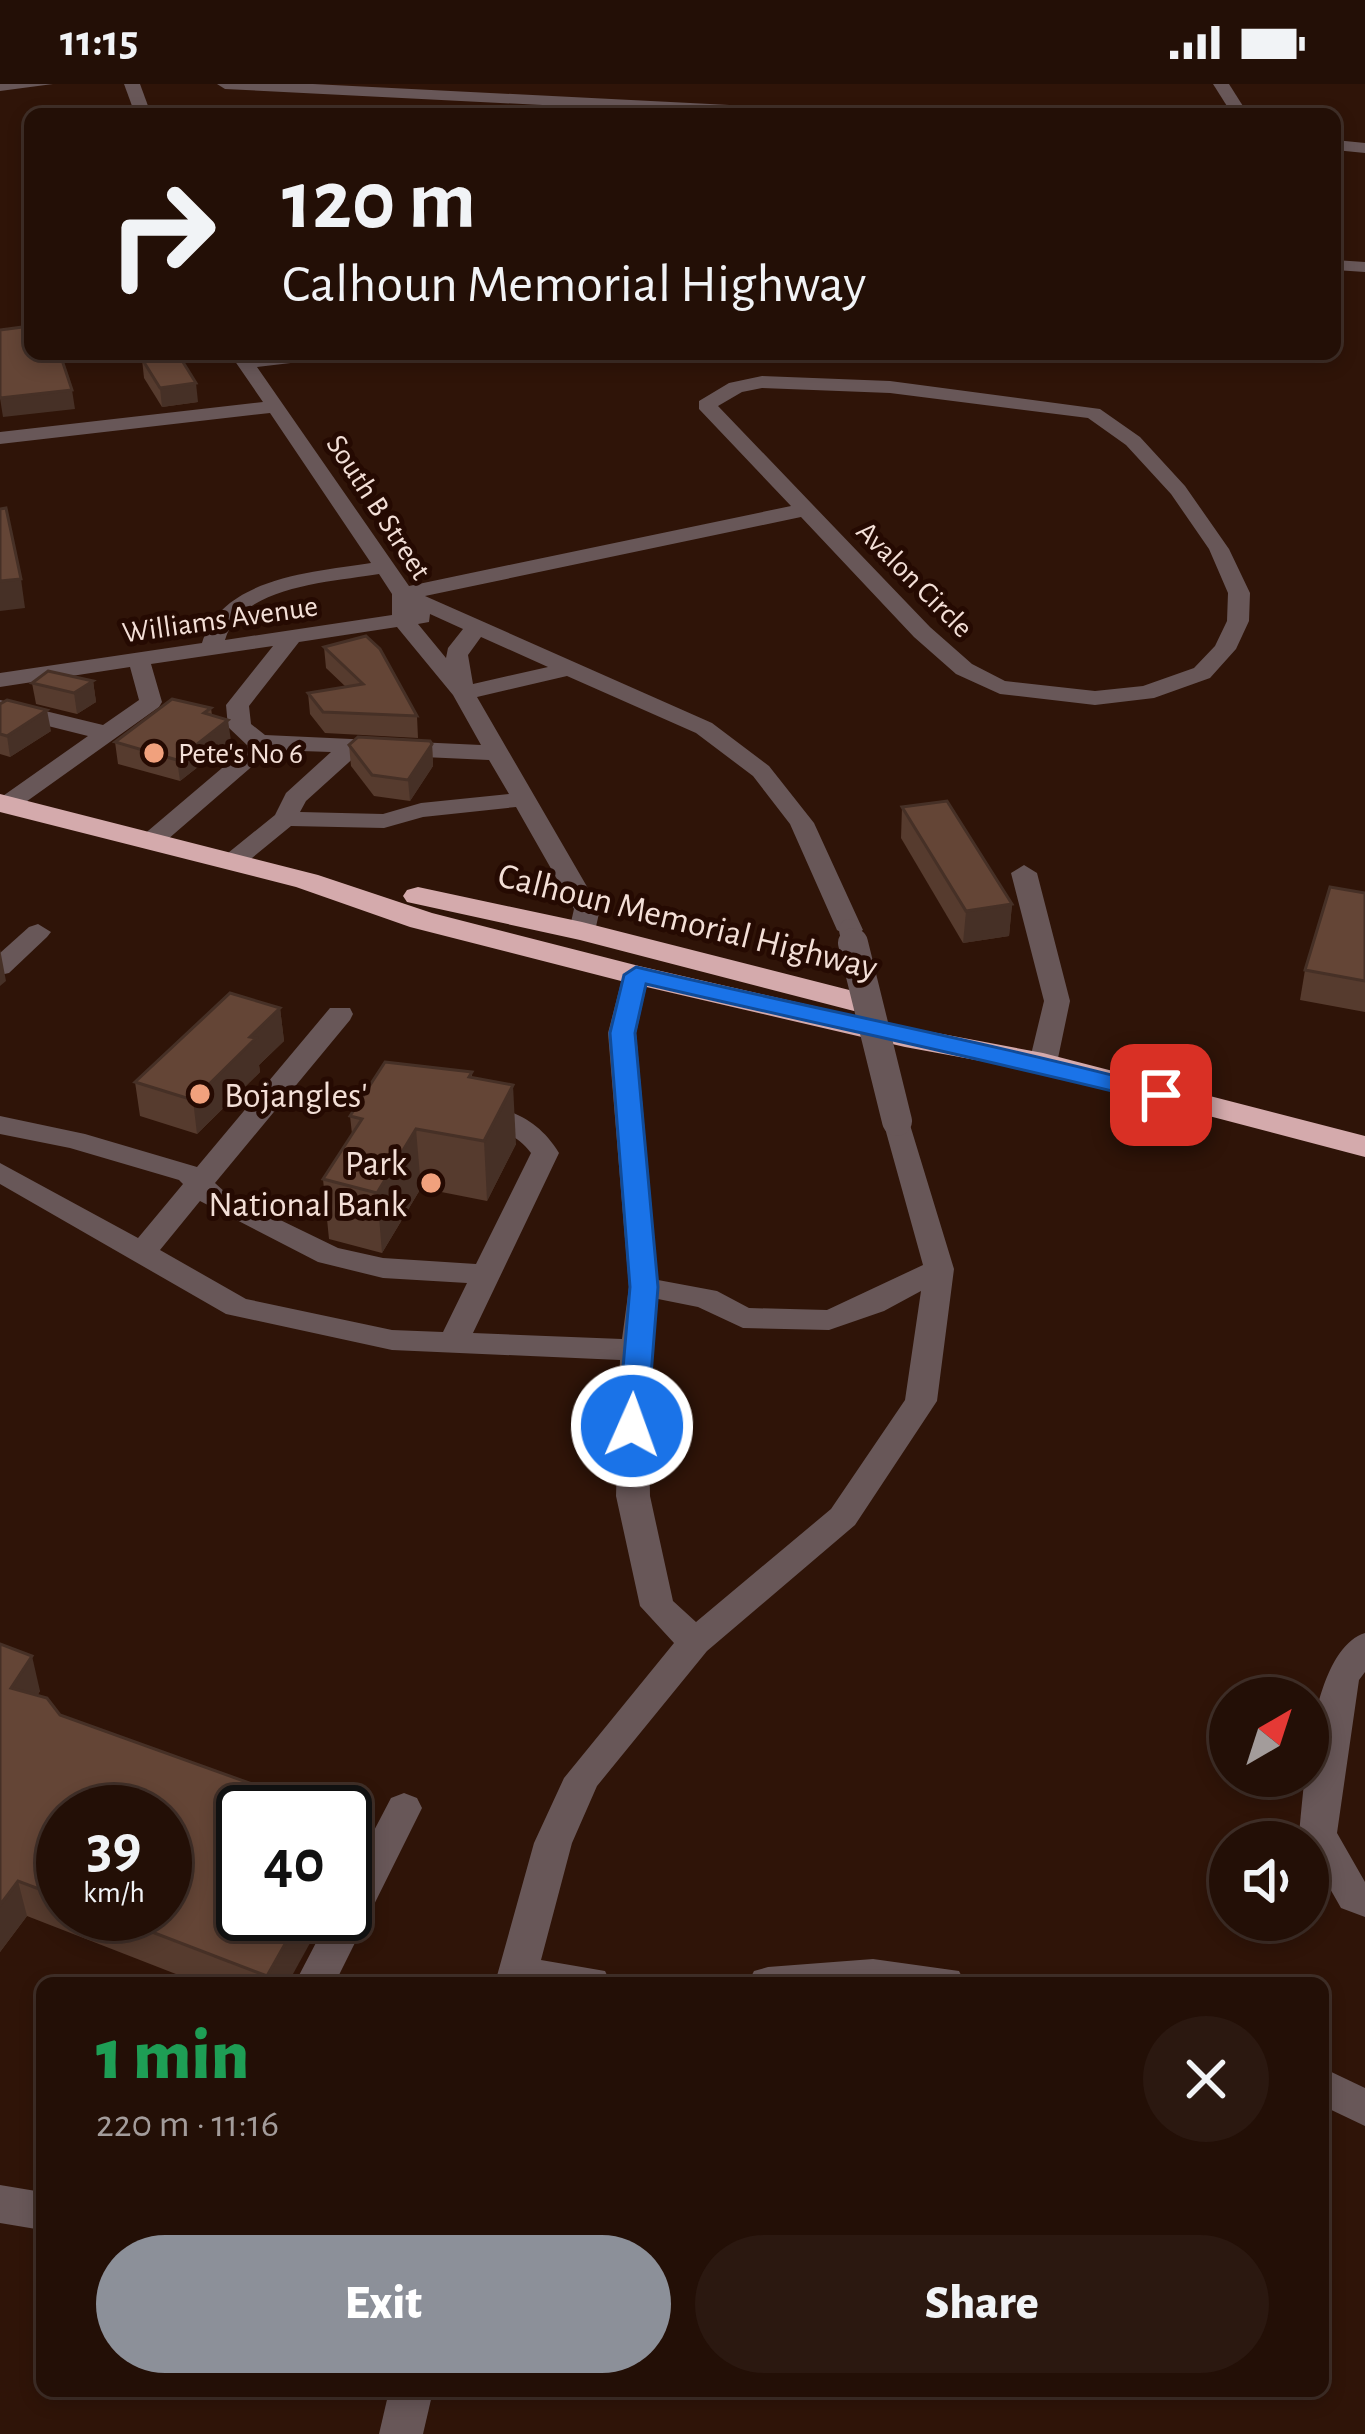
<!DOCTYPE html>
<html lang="en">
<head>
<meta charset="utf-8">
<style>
	:root { --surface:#230f06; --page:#2b1810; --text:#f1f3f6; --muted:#a39c9b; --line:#402f28; --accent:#8c9099 }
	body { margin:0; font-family:"Alegreya Sans",sans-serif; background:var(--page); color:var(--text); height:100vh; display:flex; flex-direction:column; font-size:45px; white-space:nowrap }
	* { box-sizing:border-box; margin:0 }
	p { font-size:39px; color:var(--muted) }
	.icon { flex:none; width:66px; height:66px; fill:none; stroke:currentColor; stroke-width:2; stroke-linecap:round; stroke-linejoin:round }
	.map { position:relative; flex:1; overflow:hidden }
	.side { position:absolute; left:36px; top:1893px; width:1293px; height:420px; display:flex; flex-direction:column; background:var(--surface); border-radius:18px; box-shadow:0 6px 18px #0003,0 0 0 3px var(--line) }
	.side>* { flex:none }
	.top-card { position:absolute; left:24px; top:24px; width:1317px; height:252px; border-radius:18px; box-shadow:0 6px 18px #0003,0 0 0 3px var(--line); background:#230f06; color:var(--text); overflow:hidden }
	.needle { width:78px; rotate:39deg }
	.fabs { position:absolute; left:1209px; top:1593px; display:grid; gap:24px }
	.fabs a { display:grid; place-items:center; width:120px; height:120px; border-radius:50%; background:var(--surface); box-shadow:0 6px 18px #0003,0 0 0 3px var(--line); font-size:60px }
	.speed { position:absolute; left:36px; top:1701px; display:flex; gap:24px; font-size:60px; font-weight:700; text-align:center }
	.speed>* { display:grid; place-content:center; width:156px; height:156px; border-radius:50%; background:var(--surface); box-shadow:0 6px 18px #0003,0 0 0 3px var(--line); line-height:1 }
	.speed small { font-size:30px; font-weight:400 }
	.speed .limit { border:6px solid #111; border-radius:18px; background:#fff; color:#111 }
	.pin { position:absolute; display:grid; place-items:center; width:102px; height:102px; color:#fff; margin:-51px; border-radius:24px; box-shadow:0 6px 18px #0006 }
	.me { position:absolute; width:132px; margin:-66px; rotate:2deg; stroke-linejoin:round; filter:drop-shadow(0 0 9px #0008) }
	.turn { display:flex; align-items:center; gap:42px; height:252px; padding:0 60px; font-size:54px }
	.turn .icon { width:156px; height:156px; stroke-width:2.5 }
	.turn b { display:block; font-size:84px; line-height:102px }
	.round { display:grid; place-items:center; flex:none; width:126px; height:126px; border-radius:63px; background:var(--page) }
	.head { display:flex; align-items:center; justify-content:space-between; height:204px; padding:0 60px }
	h1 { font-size:72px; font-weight:800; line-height:90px; color:#1e9e55 }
	.action { display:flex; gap:24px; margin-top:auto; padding:24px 60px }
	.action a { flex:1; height:138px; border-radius:72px; background:var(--accent); color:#fff; font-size:48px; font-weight:800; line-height:138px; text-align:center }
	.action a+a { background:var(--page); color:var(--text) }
	.status { display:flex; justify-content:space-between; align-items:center; height:84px; padding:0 60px; background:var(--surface); direction:ltr }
	.status svg { height:33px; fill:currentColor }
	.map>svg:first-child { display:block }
</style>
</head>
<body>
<div class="status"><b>11:15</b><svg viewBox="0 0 49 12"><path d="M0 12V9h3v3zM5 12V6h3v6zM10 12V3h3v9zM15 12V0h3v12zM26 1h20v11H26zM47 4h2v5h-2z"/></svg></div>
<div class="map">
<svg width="1365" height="2350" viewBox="0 0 1365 2350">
	<rect width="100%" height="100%" fill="#2f1408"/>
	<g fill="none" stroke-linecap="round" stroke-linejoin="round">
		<g fill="#685758" fill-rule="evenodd">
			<path d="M0,0H53L0,7Z"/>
			<path d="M124,0H140L151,30H135Z"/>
			<path d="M217,0H313L809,25L817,30H719L225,5Z"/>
			<path d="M1213,0H1229L1248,30H1232Z"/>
			<path d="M1335,56L1365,59V69L1335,66Z"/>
			<path d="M1335,176L1365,178V188L1335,186Z"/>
			<path d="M230,270H325L316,276L257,283L409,502L791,422L699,325V317L729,299L762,292L890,297L1100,325L1140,353L1185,402L1229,465L1250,509L1249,537L1236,565L1210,594L1154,614L1095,621L1000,610L956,590L914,553L801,433L425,512L712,639L769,682L814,739L863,846L850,854L837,846L790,740L753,692L696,649L567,592L477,613L600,825L595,847L582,855L569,847L574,825L516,723L423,733L384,744L291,742L241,783H223L220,778L223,773L275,731L286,709L331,668L271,666L160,762H142L139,757L142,752L248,662L228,643L226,621L273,562L151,580L162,618L159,623L16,725L0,726V714L88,652L0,630V616L103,641L139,616L130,583L0,603V589L202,559C222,493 314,488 371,479L270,329L0,360V348L263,318ZM762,304L890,309L1088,334L1126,361L1171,410L1209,465L1228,509L1227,537L1215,562L1194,584L1143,602L1095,607L1005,597L972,580L930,543L718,322L742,308ZM379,490L392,510V531L225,556C241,501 333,498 379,490ZM430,530L463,545L448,564L446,574L418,540L429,538ZM397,543L453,611L481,661L265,651L251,640L249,622L299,558ZM481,553L548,583L473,600L468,571ZM358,670L489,676L509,710L421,719L383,730L300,728L306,717Z"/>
			<path d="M1024,781L1037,789L1070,917L1057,979L1043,987L1029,979L1044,917L1011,789Z"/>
			<path d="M38,840L51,848L47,853L9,889L0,891V869L29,843Z"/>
			<path d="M636,883L649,891L636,949L658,1196L717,1207L749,1224L827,1226L923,1181L883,1037L887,1031H907L954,1185L937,1317L855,1441L707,1567L597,1702L572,1759L541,1876L605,1887L611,1899H495L534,1759L564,1694L674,1559L640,1522L616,1412L620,1276L392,1266L226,1230L0,1100V1079L138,1154L183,1100L179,1096L70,1064L0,1050V1032L85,1050L197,1083L330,924H350L353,930L350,936L215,1099L227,1110L338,1164L383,1174L476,1180L531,1069C513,1045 487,1044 467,1027L481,1019C516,1027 540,1038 559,1069L473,1249L622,1255L629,1203L608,949L623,891ZM200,1117L318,1178L383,1194L467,1199L443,1248L392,1246L246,1215L160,1166ZM921,1207L905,1316L831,1425L696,1538L673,1517L650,1412L648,1307L658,1215L698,1223L743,1244L829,1246L884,1227Z"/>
			<path d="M1365,1549V1588L1359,1596L1337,1749L1365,1798V1833L1341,1824L1308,1766V1758L1299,1750C1304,1703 1311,1566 1365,1549Z"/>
			<path d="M404,1709L417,1714L422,1724L335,1899H295L331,1830H345V1802L391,1714Z"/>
			<path d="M873,1875L959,1887L965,1899H748L754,1887L768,1883Z"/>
			<path d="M1323,1984L1365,2004V2042L1323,2022Z"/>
			<path d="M0,2101L42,2108V2146L0,2139Z"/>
			<path d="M389,2307H433L423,2350H379Z"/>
		</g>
		<g fill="#d4aaac" fill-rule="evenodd">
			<path d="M0,710L318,791L432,829L639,882L905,943L1043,969L1365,1052V1073L1041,988L905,963L625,898L410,843L296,803L0,728Z"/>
			<path d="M418,803L582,838L865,910L870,917L854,927L580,856L407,818L403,812L407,806Z"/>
		</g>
		<path stroke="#685758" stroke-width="22" d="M850,846L854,862"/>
		<path stroke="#685758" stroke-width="30" d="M853,859L897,1037"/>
	</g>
	<g fill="#563b2e" fill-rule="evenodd">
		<path d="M142,275L198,318L162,323L144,294Z"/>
		<path d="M324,563L417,632L418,654L325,649L310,630L308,609L346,603L326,584Z"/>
		<path d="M93,597L96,618L77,630L36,620L32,599Z"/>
		<path d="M0,620L51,647L10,673L0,670Z"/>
		<path d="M211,624L212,631L231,657L180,697L118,680L115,658Z"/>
		<path d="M432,660L433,682L410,717L374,712L351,682L349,661Z"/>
		<path d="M902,723L1012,820L1009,852L963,859L901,754Z"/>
		<path d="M1365,809V928L1300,916L1305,886Z"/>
		<path d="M280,924L284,957L259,981L260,988L197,1050L140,1032L135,998Z"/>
		<path d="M472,988V993L516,1060L487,1117L421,1104L382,1169L329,1155L323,1095L352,1050L350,1032Z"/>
		<path d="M0,1560L40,1607L37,1612L60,1631L288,1899H199L27,1832L0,1868ZM63,1728L165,1830H63Z"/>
	</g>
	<g fill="#463026">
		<path d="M196,299L198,318L162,323L160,304Z"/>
		<path d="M72,306L75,325L3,333L0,314Z"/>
		<path d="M21,495L25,524L0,527V497Z"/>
		<path d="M93,597L96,618L77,630L74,609Z"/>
		<path d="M47,626L51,647L10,673L7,652Z"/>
		<path d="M228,636L231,657L180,697L177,676Z"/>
		<path d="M432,660L433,682L410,717L408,696Z"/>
		<path d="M1012,820L1009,852L963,859L966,827Z"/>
		<path d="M0,865L6,897L0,902Z"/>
		<path d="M280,924L284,957L259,981L260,988L197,1050L193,1016L250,953Z"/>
		<path d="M513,1001L516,1060L487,1117L484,1057Z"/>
		<path d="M416,1045L421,1104L382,1169L377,1109Z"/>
		<path d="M32,1572L40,1607L19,1640L11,1604Z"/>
		<path d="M352,1736L356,1771L345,1792V1749Z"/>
		<path d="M18,1797L27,1832L0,1868V1821Z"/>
		<path d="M302,1830H326L288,1899H268L267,1892Z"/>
	</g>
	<g fill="#644536" stroke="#463026" stroke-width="3">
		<path d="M30,242V270H60L72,306L0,314V246Z"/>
		<path d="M178,270L196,299L160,304L142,275Z"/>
		<path d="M6,424L21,495L0,497V425Z"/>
		<path d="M366,552L380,565L417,632L323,628L308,609L363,600L324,563Z"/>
		<path d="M48,587L93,597L74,609L32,599Z"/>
		<path d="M172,615L211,624L204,629L228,636L177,676L115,658Z"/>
		<path d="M7,616L47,626L7,652L0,650V620Z"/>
		<path d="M358,653L430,657L432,660L408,696L372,691L349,661Z"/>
		<path d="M947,717L1012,820L966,827L902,723Z"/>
		<path d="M1330,803L1365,809V897L1305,886Z"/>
		<path d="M230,909L280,924L250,953L256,954L193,1016L135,998Z"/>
		<path d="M385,978L472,988L469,993L513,1001L484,1057L416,1045L377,1109L323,1095L362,1035L350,1032Z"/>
		<path d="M0,1560L32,1572L11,1604L47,1614L60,1631L330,1728H243V1830H302L267,1892L105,1830H165V1728H63V1814L18,1797L0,1821Z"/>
		<path d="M345,1733L352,1736L345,1749Z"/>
	</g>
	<path fill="#1a73e8" stroke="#114b97" stroke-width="3" d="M636,883C814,925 993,959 1170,1006L1173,1011L1161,1019C990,976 817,940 646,900L635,949L658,1203L647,1342L632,1352L618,1342L630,1203L610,949L624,891Z"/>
	<g fill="#f1a17d" stroke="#250a02" stroke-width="4.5">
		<circle cx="154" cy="669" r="12"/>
		<circle cx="200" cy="1010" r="12"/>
		<circle cx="431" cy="1099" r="12"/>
	</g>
	<g text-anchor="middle" stroke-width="10" stroke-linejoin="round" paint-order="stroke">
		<g font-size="30" fill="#f3dfd7" stroke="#250a02">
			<text transform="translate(379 423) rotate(57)" y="10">South B Street</text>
			<text transform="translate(915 495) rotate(45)" y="10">Avalon Circle</text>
			<text transform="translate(220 535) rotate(-8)" y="10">Williams Avenue</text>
		</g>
		<g font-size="30" fill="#f3dfd7" stroke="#250a02" text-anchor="start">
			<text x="178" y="679">Pete's No 6</text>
		</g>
		<g font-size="36" fill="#f3dfd7" stroke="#250a02">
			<text transform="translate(688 836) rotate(14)" y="13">Calhoun Memorial Highway</text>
		</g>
		<g font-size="36" fill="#f3dfd7" stroke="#250a02" text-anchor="start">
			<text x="224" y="1023">Bojangles'</text>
			<text x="407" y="1091" text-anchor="end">Park<tspan x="407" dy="41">National Bank</tspan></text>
		</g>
	</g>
</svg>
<div class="fabs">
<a><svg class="needle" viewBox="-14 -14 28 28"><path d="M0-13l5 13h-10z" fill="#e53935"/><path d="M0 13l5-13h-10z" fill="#a39c9b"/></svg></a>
<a><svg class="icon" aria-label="sound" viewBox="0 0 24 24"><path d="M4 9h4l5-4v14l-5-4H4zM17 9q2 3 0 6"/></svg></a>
</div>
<div class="speed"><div>39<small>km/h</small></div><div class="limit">40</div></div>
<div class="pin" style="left:1161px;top:1011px;background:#d93025"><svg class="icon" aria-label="arrive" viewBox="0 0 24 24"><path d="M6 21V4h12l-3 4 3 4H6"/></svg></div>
<svg class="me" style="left:632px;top:1342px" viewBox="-20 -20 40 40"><circle r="17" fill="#1a73e8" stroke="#fff" stroke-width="3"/><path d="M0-11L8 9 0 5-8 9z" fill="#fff"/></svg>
<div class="top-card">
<div class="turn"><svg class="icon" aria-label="right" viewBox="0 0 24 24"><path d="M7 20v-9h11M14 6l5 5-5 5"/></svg><div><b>120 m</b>Calhoun Memorial Highway</div></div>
</div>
<section class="side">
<div class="head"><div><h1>1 min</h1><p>220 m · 11:16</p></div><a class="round"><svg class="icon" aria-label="close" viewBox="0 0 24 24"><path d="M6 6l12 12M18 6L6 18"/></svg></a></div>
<div class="action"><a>Exit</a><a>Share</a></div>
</section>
</div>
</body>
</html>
